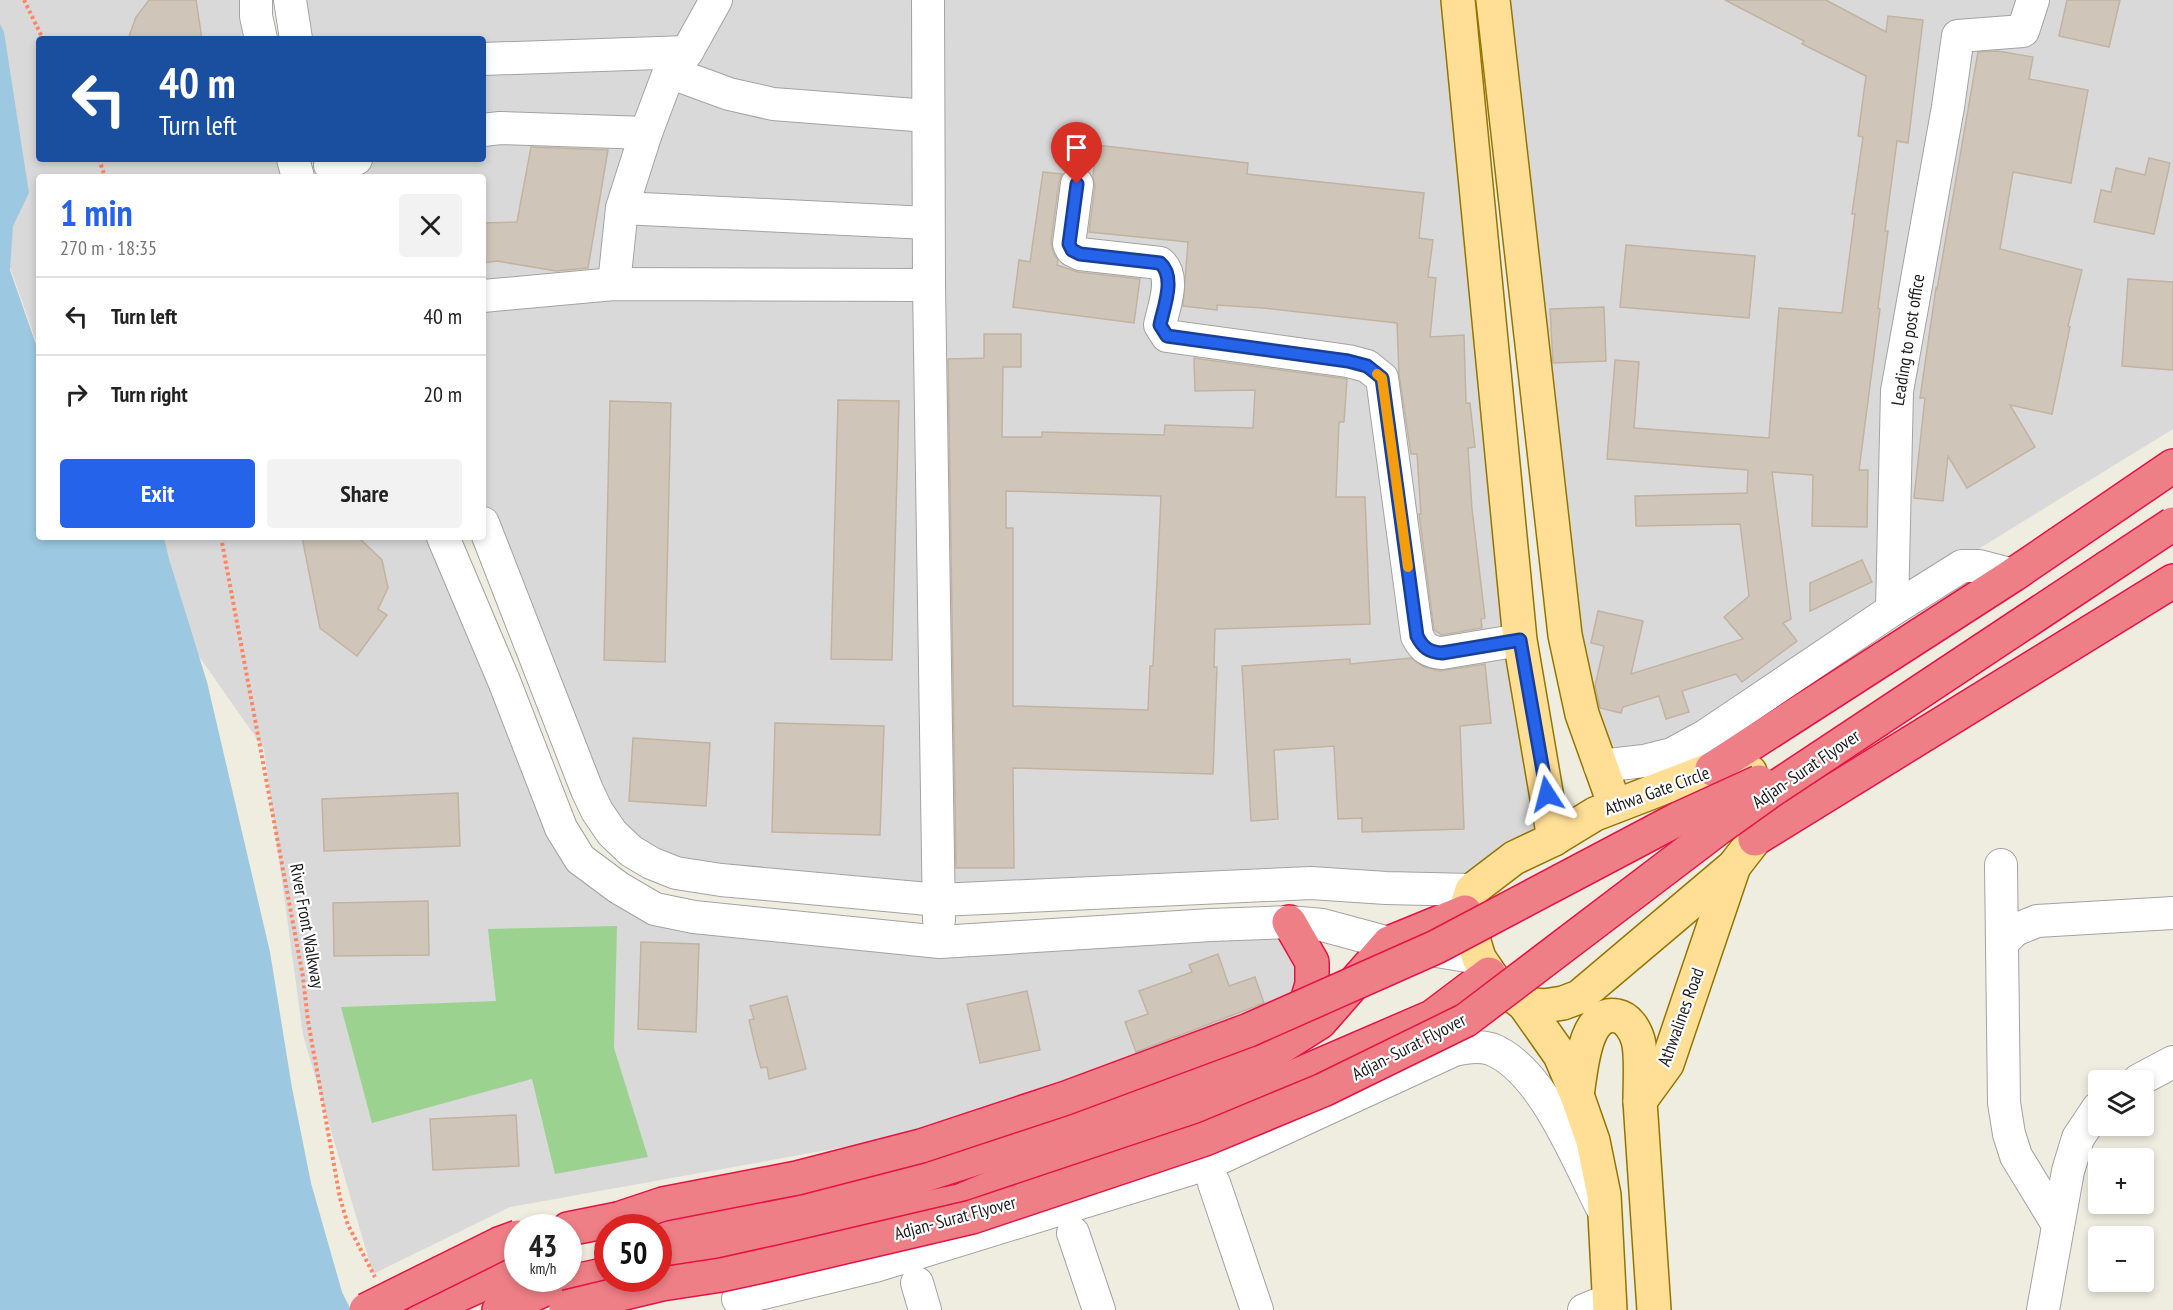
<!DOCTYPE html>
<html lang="en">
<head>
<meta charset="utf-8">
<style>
	:root { --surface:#fff; --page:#f2f2f2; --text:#222; --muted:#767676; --line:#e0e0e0; --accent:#2563eb }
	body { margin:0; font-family:"PT Sans Narrow",sans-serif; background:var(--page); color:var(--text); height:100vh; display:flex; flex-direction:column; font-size:22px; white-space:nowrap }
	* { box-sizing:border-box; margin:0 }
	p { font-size:20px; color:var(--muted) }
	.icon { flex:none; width:33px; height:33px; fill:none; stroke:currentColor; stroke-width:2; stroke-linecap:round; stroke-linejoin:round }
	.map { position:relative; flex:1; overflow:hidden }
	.drawer { position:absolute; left:36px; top:174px; width:450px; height:366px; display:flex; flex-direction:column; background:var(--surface); border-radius:6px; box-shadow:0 3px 9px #0003 }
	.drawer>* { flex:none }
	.top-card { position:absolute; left:36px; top:36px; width:450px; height:126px; border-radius:6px; box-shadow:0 3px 9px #0003; background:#1a4fa0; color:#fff; overflow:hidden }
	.fabs { position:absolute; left:2088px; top:1070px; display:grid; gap:12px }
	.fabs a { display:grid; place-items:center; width:66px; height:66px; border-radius:6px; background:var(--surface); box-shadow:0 3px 9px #0003; font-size:30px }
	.speed { position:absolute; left:504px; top:1214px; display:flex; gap:12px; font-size:30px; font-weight:700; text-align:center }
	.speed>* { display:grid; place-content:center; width:78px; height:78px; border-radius:50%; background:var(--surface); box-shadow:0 3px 9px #0003; line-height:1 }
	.speed small { font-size:15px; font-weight:400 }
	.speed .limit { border:9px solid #d22; background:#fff; color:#111 }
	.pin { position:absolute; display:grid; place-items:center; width:51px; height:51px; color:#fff; margin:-62px -26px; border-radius:50% 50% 50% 0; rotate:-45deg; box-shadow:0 0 6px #0007 }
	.pin .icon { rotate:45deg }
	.me { position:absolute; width:66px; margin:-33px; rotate:351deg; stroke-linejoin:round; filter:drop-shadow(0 0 4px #0008) }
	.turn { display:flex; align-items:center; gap:21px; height:126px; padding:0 24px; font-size:27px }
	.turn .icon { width:78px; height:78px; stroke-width:2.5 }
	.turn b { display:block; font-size:42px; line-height:51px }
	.round { display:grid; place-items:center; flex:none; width:63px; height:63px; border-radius:6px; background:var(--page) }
	.overview { display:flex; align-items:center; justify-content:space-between; height:102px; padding:0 24px }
	h1 { font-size:36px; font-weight:600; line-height:45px; color:var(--accent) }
	.cta { display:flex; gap:12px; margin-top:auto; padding:12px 24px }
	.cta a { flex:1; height:69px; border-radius:6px; background:var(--accent); color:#fff; font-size:24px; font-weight:600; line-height:69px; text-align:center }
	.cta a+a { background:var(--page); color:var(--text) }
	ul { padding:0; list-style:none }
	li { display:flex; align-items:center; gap:18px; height:78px; padding:0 24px; border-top:2px solid var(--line) }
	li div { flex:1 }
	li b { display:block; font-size:22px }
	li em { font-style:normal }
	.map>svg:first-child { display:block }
</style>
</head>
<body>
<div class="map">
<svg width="2173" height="1310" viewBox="0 0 2173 1310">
	<rect width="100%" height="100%" fill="#efece0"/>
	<g fill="#dad9d9">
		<path d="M0,0H246L252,39H39V159H286L292,177H39V350L10,267L0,59Z"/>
		<path d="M296,0H1450L1544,825L1468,880L931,890L657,859L602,807L483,510V177H343L335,159H483V39H303Z"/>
		<path d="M1505,0H2173V429L1902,596L1703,730L1602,764L1590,735Z"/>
		<path d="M115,537H433L574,867L694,922L1282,931L1304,963L1302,999L922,1133L510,1207L373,1274L303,1035L264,749Z"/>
	</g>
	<path fill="#9cd290" d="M617,926L614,1048L648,1157L555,1174L532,1079L372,1123L341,1007L496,1001L488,929Z"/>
	<path fill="#9cc9e1" d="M0,24L4,32L29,193L13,226L10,270L39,353V537H164L169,559L207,682L270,952L292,1088L311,1183L342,1292L351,1310H0Z"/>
	<g fill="#cfc5b9" stroke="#c2b3a1" stroke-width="1.5" fill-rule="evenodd">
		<path d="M149,0H196L202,39H128L136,17Z"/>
		<path d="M1725,0H1826L1886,32L1888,16L1923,20L1908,143L1897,141L1885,231H1888L1878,308L1880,309L1859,470H1868L1867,527L1812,526L1813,475L1772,472L1791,619L1783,623L1797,641L1742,682L1736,674L1682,691L1689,712L1666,719L1659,696L1623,707L1621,713L1600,708L1595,686L1604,646L1591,643L1598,611L1643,621L1631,674L1743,639L1724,617L1749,596L1740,524L1636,526L1635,496L1747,493L1748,470L1607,459L1615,360L1639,362L1634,428L1769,438L1779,308L1842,313L1855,214H1852L1863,137L1858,136L1866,76L1802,44L1804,41Z"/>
		<path d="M2067,0H2120L2109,47L2059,36Z"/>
		<path d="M1998,51L2033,57L2029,79L2088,90L2071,183L2013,172L2000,249L2082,270L2068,326L2070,327L2052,414L2010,405L2035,447L1967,488L1948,456L1943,501L1914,498L1925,398H1920L1936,288L1937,289L1978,52Z"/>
		<path d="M1097,145L1248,163L1247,174L1424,193L1419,238L1433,240L1428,277L1436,278L1430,337L1464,335L1466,403H1470L1475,447L1468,448L1472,509L1485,618L1481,619L1482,628L1442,635L1434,630L1419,514H1421L1417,454H1411L1399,374L1397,323L1263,308L1217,305V310L1183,306L1188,242L1089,232L1095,186L1093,176Z"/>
		<path d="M531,147L608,150L588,268L556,271L497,261L483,263V223L517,222Z"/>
		<path d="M2149,158L2170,163L2154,234L2094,222L2101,190L2111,192L2116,168L2145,175Z"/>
		<path d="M1043,172L1062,174L1059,182L1051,242L1053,252L1058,260L1057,265L1078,272L1140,279L1134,323L1013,307L1019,260L1030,262Z"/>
		<path d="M1626,245L1755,256L1749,318L1620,307Z"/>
		<path d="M2128,279L2173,282V370L2122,366Z"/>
		<path d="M1604,307L1606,361L1553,363L1550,309Z"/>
		<path d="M984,334H1021V367H1003L1002,437H1042V432L1164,435L1165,425L1253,428L1255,390L1195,391L1194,358L1347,379L1344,422H1339L1336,497H1365L1370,624L1215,629L1214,667H1217L1213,774L1013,768L1014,868H956L948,359L984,358ZM1006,491L1161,496L1153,666H1150L1148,710L1013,706V528H1006Z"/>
		<path d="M838,400L899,401L892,660L831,659Z"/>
		<path d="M610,401L671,403L665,662L604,660Z"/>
		<path d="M302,537H358L382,560L388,588L378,609L387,615L357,656L320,628Z"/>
		<path d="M1862,560L1872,582L1810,611V583Z"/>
		<path d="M1411,658L1424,667L1440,671L1485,664L1491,723L1460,726L1464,829L1362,832V818L1338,819L1334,746L1274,750L1278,819L1251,821L1242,666L1350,659V664Z"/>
		<path d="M775,723L884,726L880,835L772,832Z"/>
		<path d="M633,738L710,743L706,806L629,801Z"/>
		<path d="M458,793L460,846L324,851L322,799Z"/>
		<path d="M428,901L429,955L334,956L333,903Z"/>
		<path d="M641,942L699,944L696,1032L638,1029Z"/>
		<path d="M1218,954L1229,986L1255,977L1264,1003L1136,1052L1125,1022L1148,1014L1139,991L1192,972L1189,965Z"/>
		<path d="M1027,991L1040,1050L980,1063L967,1004Z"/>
		<path d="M787,996L806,1069L769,1079L767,1067L761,1068L757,1054L749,1020L754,1019L750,1006Z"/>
		<path d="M516,1115L519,1166L433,1170L430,1119Z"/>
	</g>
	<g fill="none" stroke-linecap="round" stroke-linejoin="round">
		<defs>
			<g id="minor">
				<path d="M256,0V16L261,39"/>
				<path d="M290,0L296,39"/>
				<path d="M928,0L929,285L939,920"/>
				<path d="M483,59L687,52"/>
				<path d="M669,72L729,94L773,104L928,116"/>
				<path d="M483,130L500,128L646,133"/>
				<path d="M293,159L298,177"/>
				<path d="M330,165L356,159"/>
				<path d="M1077,184L1069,244L1072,250L1080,254L1160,263C1176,277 1164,306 1160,325L1167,336L1348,361L1367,366L1382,378L1417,636C1423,648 1429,652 1442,653L1520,640"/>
				<path d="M622,208L928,223"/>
				<path d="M614,284L622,208L646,133L669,72L687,52L716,0"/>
				<path d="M483,296L614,284L929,285"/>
				<path d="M483,523L587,790L597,811L612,833L631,851L651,863L676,873L721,880L939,900L1311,883L1386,888L1472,890"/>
				<path d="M443,537L504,681L561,828L580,859L619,888L655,909L694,917L940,942L1211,925L1289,922L1322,925L1389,943L1479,958"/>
				<path d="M2013,575L1979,566H1962L1892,610L1897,391L1948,107L1958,36L2023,31L2033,0"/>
				<path d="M1600,766L1644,761L1672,754L1705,736L1892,610"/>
				<path d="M2001,865L2004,1103L2009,1134L2016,1156L2058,1225"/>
				<path d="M2002,943L2015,930L2037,921L2173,913"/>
				<path d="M2139,1080L2173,1062"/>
				<path d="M1214,1183L1257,1310"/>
				<path d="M1073,1233L1099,1310"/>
				<path d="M917,1283L925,1310"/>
				<path d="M738,1299L875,1266L1207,1164L1454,1050C1466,1047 1478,1045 1491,1049C1542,1069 1577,1159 1601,1206"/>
				<path d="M1584,1310L1609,1300"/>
				<path d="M2043,1310L2068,1171L2078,1138L2098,1108"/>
			</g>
			<g id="major">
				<path d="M1458,0L1520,640L1554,839"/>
				<path d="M1493,0L1565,635L1582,714L1615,806"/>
				<path d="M1712,769L1750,772L1764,816L1755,839L1734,866L1579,997L1563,1003L1544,1006L1524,1004L1496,983L1479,958L1465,912L1472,890L1514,858L1554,839L1595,814Z"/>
				<path d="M1524,1004L1560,1055L1577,1095L1593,1141L1604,1195L1610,1310"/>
				<path d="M1577,1095C1581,1072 1584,1009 1617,1016C1628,1018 1635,1030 1638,1040C1642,1054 1640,1085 1640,1101"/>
				<path d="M1654,1310L1640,1101L1667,1064L1734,866"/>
			</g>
			<g id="highway">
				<path d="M1712,769L2013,575L2173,466"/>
				<path d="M1755,839L2173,581"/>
				<path d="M1289,922L1312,962V984L1299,1028"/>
				<path d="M568,1229L618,1219"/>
				<path d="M658,1231L915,1178L1036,1139L1231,1070L1279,1048L1320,1022L1389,943L1465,912"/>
				<path d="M658,1264L960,1201L1053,1162L1265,1089L1432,1017L1489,974"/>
				<path d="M425,1310L518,1268"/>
				<path d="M499,1310L552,1286L608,1274"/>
			</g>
		</defs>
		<use href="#minor" stroke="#a3a3a3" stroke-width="34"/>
		<use href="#major" stroke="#947500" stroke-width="36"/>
		<use href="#highway" stroke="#e81242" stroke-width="36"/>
		<g stroke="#ff8461" stroke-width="4" stroke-dasharray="3 3" stroke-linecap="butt">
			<path d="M24,0L43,39"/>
			<path d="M99,159L105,177"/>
			<path d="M221,537L303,977L308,1021L340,1198L348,1225L375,1277"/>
		</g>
		<use href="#minor" stroke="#fff" stroke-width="32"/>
		<use href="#major" stroke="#ffde95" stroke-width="33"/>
		<use href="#highway" stroke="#ef7f86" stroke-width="33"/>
		<defs>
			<g id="highway-bridge">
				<path d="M618,1219L663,1204L797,1178L921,1146L1066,1098L1249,1030L1436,947L1678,819L1759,782"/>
				<path d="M566,1307L662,1284L721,1275L780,1262L972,1217L1205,1139L1323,1090L1466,1020L1720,827L1769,792L2173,524"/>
				<path d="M366,1310L499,1244L518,1237"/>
			</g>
		</defs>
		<use href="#highway-bridge" stroke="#e81242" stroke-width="36" stroke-linecap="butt"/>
		<use href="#highway-bridge" stroke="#ef7f86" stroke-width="33"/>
	</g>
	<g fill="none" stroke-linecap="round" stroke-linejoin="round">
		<defs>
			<path id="route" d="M1077,184L1069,244L1072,250L1080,254L1160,263C1176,277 1164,306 1160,325L1167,336L1348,361L1367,366L1382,378L1417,636C1423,648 1429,652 1442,653L1520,640L1547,794"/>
		</defs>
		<use href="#route" stroke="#184099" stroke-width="15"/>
		<use href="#route" stroke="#2563eb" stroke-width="10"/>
		<path stroke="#f59e0b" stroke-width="10" d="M1377,374L1382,378L1408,567"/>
	</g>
	<g text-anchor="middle" stroke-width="4.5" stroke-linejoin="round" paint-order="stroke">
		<g font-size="18" fill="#1c1c1c" stroke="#fff">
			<text transform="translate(1908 340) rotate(-81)" y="6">Leading to post office</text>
			<text transform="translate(1806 769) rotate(-34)" y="6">Adjan- Surat Flyover</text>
			<text transform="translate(1657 791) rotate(-20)" y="6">Athwa Gate Circle</text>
			<text transform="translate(307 926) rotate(80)" y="6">River Front Walkway</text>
			<text transform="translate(1681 1017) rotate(-70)" y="6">Athwalines Road</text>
			<text transform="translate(1409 1047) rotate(-27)" y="6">Adjan- Surat Flyover</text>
			<text transform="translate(955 1218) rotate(-15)" y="6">Adjan- Surat Flyover</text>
		</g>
	</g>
</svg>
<div class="fabs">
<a><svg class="icon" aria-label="layers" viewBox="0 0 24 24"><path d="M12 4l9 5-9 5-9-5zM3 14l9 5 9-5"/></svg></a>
<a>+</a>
<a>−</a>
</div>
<div class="speed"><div>43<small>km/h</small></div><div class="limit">50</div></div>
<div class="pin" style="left:1077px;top:184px;background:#d93025"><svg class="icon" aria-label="arrive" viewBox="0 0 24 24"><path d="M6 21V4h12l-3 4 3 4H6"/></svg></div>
<svg class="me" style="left:1547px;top:794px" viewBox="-20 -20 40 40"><path d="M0-17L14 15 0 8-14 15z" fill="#2563eb" stroke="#fff" stroke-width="4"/></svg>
<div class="top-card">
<div class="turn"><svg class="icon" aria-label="left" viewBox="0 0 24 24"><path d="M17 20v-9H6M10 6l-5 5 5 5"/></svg><div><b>40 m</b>Turn left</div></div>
</div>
<section class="drawer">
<div class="overview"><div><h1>1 min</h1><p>270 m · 18:35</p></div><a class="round"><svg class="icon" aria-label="close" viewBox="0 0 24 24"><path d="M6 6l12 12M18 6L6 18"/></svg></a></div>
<ul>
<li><svg class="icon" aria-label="left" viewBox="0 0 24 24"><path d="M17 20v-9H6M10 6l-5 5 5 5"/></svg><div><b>Turn left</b></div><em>40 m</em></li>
<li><svg class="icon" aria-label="right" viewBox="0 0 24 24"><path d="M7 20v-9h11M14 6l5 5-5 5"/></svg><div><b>Turn right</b></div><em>20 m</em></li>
</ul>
<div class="cta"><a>Exit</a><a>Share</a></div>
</section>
</div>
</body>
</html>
